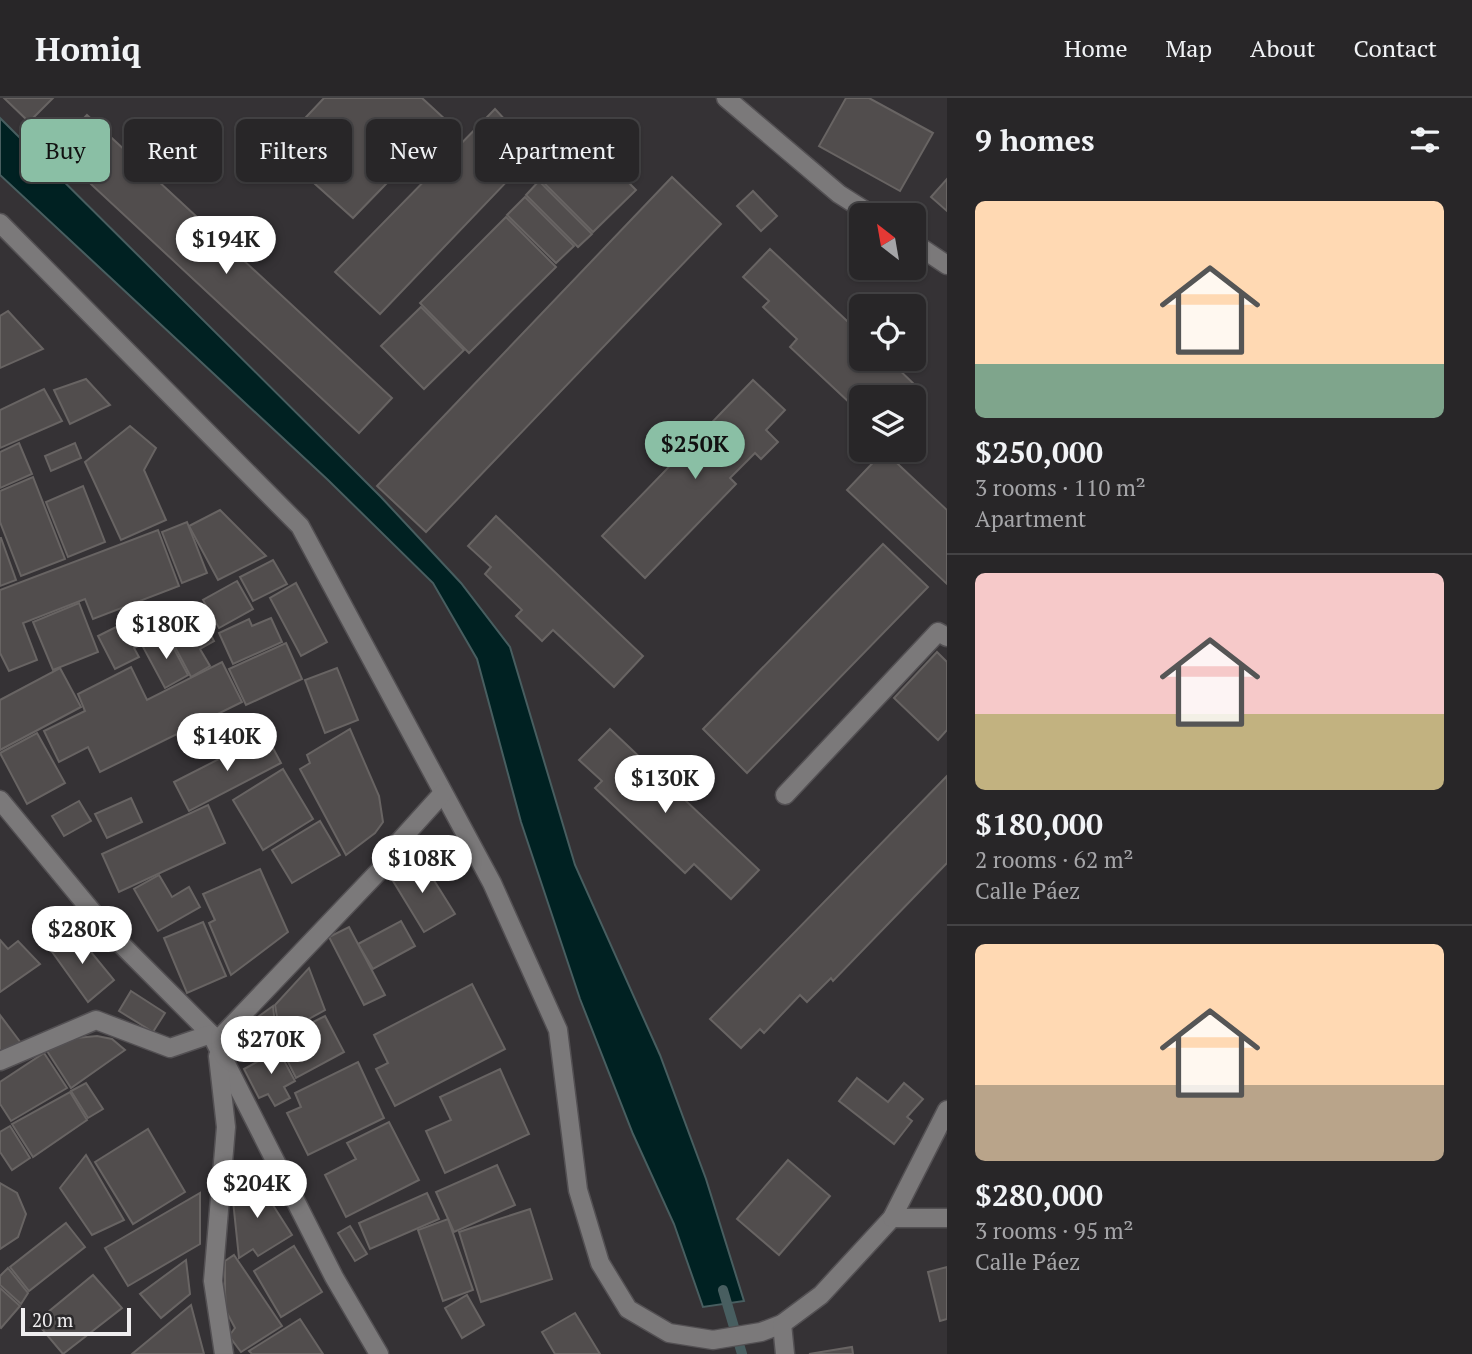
<!DOCTYPE html>
<meta charset="utf-8">
<style>
body{margin:0;font-family:"PT Serif",serif;background:#302e30;color:#f1f3f6;height:100vh;display:flex;flex-direction:column;font-size:26px;white-space:nowrap}
*{box-sizing:border-box;margin:0}
p{font-size:23px;color:#a5a5a8}
.icon{flex:none;width:38px;height:38px;fill:none;stroke:currentColor;stroke-width:2;stroke-linecap:round;stroke-linejoin:round}
.map{position:relative;flex:1;overflow:hidden}
.sheet{display:flex;flex-direction:column;background:#282628;width:525px}
.sheet>*{flex:none}
.hud{position:absolute;left:21px;top:21px;width:665px;height:63px;display:flex;gap:14px}
.needle{width:46px;rotate:329deg}
.tools{position:absolute;left:849px;top:105px;display:grid;gap:14px}
.tools a{display:grid;place-items:center;width:77px;height:77px;border-radius:10px;background:#282628;box-shadow:0 2px 5px #0004,0 0 0 2px #444345;font-size:35px}
.scale{position:absolute;left:21px;bottom:18px;width:110px;box-sizing:border-box;padding-left:7px;border:4px solid #efedef;border-top:0;font-size:19px;line-height:24px;white-space:nowrap;color:#efedef;-webkit-text-stroke:5px #2b292b;paint-order:stroke}
.price{position:absolute;translate:-50% -60px;padding:0 16px;border-radius:24px;background:#fff;color:#222;font-size:23px;line-height:46px;filter:drop-shadow(0 2px 4px #0008)}
.price::after{content:'';position:absolute;left:50%;top:42px;width:21px;height:16px;margin-left:-10px;background:inherit;clip-path:polygon(0 0,100% 0,50% 100%)}
.price.selected{background:#8abfa5;color:#111}
ul{padding:0;list-style:none}
li{display:grid;align-content:center;gap:14px;height:371px;padding:0 28px}
li+li{border-top:2px solid #444345}
li span{display:grid;place-items:center;height:217px;border-radius:10px;color:#555}
li>.icon{margin-inline-start:auto}
span .icon{width:126px;height:126px;fill:#fffc;stroke-width:1}
li b{font-size:30px}
h2{display:flex;justify-content:space-between;align-items:center;height:84px;padding:0 28px;font-size:30px}
.tag{padding:0 24px;border-radius:10px;background:#282628;box-shadow:0 2px 5px #0004,0 0 0 2px #444345;font-size:24px;line-height:63px}
.tag.selected{background:#8abfa5;color:#111}
header{display:flex;align-items:center;gap:42px;box-sizing:border-box;height:98px;padding:0 35px;background:#282628;border-bottom:2px solid #444345}
header strong{font-size:33px}
nav{display:flex;gap:38px;margin-inline-start:auto;font-size:24px}
main{display:flex;flex:1;min-height:0}
.map>svg:first-child{display:block}
.water{fill:#002122;stroke:#485e60;stroke-width:2}
.lines{fill:none;stroke-linecap:round;stroke-linejoin:round}
.stream{stroke:#485e60;stroke-width:10}
.building{fill:#514d4d;stroke:#686463;stroke-width:2}
.minor-casing{stroke:#535053;stroke-width:21}
.minor{stroke:#7b797a;stroke-width:18}
</style>
<header>
<strong>Homiq</strong>
<nav><a>Home</a><a>Map</a><a>About</a><a>Contact</a></nav>
</header>
<main>
<div class="map">
<svg width="947" height="1256" viewBox="0 0 947 1256">
<rect width="100%" height="100%" fill="#353235"/>
<path class="water" d="M0,20L381,399L461,485L510,549L575,767L660,957L706,1081L744,1203L703,1209L674,1126L633,1036L580,901L521,724L477,561L433,485L328,382L0,77Z"/>
<g class="lines">
<path class="stream" d="M723,1192L742,1256"/>
</g>
<g class="building">
<path d="M4,0H53L29,24Z"/>
<path d="M324,0H422L447,23L353,120L276,51Z"/>
<path d="M846,0H869L933,35L900,93L819,48Z"/>
<path d="M495,11L535,54L380,216L335,174Z"/>
<path d="M87,17L392,300L359,335L79,75L87,66L62,43Z"/>
<path d="M592,47L636,92L593,134L540,81L573,49L581,57Z"/>
<path d="M672,79L721,126L426,434L377,388Z"/>
<path d="M947,81V113L931,99Z"/>
<path d="M539,83L592,136L578,149L526,97Z"/>
<path d="M753,93L777,118L761,133L737,108Z"/>
<path d="M525,99L574,148L556,165L507,117Z"/>
<path d="M506,119L556,169L469,255L420,205Z"/>
<path d="M770,151L861,236V261H888L917,289L907,299L859,298L851,306L790,249L797,241L763,209L769,203L743,179Z"/>
<path d="M421,209L464,252L424,291L381,248Z"/>
<path d="M8,213L43,251L0,270V218Z"/>
<path d="M86,281L110,307L70,326L54,292Z"/>
<path d="M753,282L785,312L766,332L778,344L761,361L755,355L730,380L736,386L645,480L602,438Z"/>
<path d="M44,291L62,323L0,350V312Z"/>
<path d="M130,328L156,350L144,372L166,422L121,442L85,364Z"/>
<path d="M19,345L32,376L0,390V354Z"/>
<path d="M75,345L81,360L51,373L45,358Z"/>
<path d="M884,353L947,412V486L847,392Z"/>
<path d="M33,379L65,461L21,478L0,424V393Z"/>
<path d="M83,388L105,444L68,459L46,404Z"/>
<path d="M220,412L266,458L218,482L189,428Z"/>
<path d="M496,418L643,558L614,589L553,532L542,543L516,518L522,512L485,476L491,469L468,448Z"/>
<path d="M187,424L207,475L182,485L162,434Z"/>
<path d="M158,432L179,488L93,521L85,501L23,525L37,562L9,573L0,555V492Z"/>
<path d="M1,440L16,482L0,488V440Z"/>
<path d="M883,446L928,489L747,675L703,631Z"/>
<path d="M273,462L287,486L253,503L240,479Z"/>
<path d="M237,483L253,511L219,530L203,502Z"/>
<path d="M296,485L327,544L301,558L270,500Z"/>
<path d="M79,505L98,554L53,572L33,524Z"/>
<path d="M181,508L194,530L204,524L214,543L200,551L210,568L191,579L159,519Z"/>
<path d="M144,515L156,539L134,550L139,559L115,571L98,538Z"/>
<path d="M271,520L282,544L233,566L219,535L249,521L252,528Z"/>
<path d="M166,536L188,577L165,590L143,549Z"/>
<path d="M286,545L302,581L246,607L229,571Z"/>
<path d="M937,554L947,564V632L938,642L894,600Z"/>
<path d="M222,564L242,604L100,674L88,649L59,664L44,633L85,613L78,596L131,569L147,602Z"/>
<path d="M60,570L81,609L0,652V602Z"/>
<path d="M337,570L358,622L325,635L305,582Z"/>
<path d="M350,631L379,698L383,724L375,735L346,757L300,671L310,665L307,657Z"/>
<path d="M610,631L759,772L731,801L694,766L685,775L595,690L602,683L579,662Z"/>
<path d="M37,635L65,685L27,706L0,655Z"/>
<path d="M266,637L281,665L189,713L174,684Z"/>
<path d="M283,671L313,721L263,752L233,702Z"/>
<path d="M947,678V765L833,883L831,880L807,904L800,897L764,935L760,931L741,950L710,921Z"/>
<path d="M131,700L142,724L107,740L95,716Z"/>
<path d="M79,703L91,723L64,738L52,718Z"/>
<path d="M208,707L225,745L119,794L102,756Z"/>
<path d="M320,723L340,757L292,785L272,752Z"/>
<path d="M420,760L455,816L424,834L390,778Z"/>
<path d="M260,771L288,834L231,877L209,825L215,822L203,796Z"/>
<path d="M159,777L172,799L189,789L200,809L158,833L134,791Z"/>
<path d="M401,823L415,848L373,871L358,846Z"/>
<path d="M203,824L226,878L187,895L164,840Z"/>
<path d="M349,829L385,897L364,907L329,839Z"/>
<path d="M73,832L114,882L88,904L50,851Z"/>
<path d="M0,842L8,851L18,843L40,866L0,894Z"/>
<path d="M309,870L325,912L280,937L275,907Z"/>
<path d="M472,886L505,951L395,1008L376,971L388,965L374,937Z"/>
<path d="M131,893L165,915L153,934L119,913Z"/>
<path d="M273,908L276,936L257,947L260,954L245,962L241,954L244,929Z"/>
<path d="M0,917L21,945L0,955Z"/>
<path d="M325,918L344,954L296,980L277,942Z"/>
<path d="M97,938L112,941L125,952L71,990L47,953L76,940Z"/>
<path d="M274,944L295,983L284,989L290,1000L275,1008L268,996L259,1000L244,971L268,958L263,950Z"/>
<path d="M44,955L67,990L11,1023L0,1006V984Z"/>
<path d="M358,964L384,1020L308,1057L287,1015L301,1009L295,995Z"/>
<path d="M500,971L529,1036L445,1075L426,1033L451,1022L440,999Z"/>
<path d="M857,980L888,1004L904,985L923,1001L907,1019L912,1023L894,1046L839,1003Z"/>
<path d="M86,985L103,1011L88,1020L71,993Z"/>
<path d="M70,994L87,1022L33,1059L12,1026Z"/>
<path d="M389,1024L419,1082L346,1119L325,1077L356,1061L347,1045Z"/>
<path d="M10,1028L30,1060L12,1072L0,1054V1034Z"/>
<path d="M148,1031L185,1094L133,1126L95,1064Z"/>
<path d="M86,1057L124,1122L92,1137L60,1090Z"/>
<path d="M788,1062L830,1098L779,1157L737,1121Z"/>
<path d="M497,1067L515,1107L454,1134L436,1094Z"/>
<path d="M255,1079L292,1137L258,1158L253,1151L239,1160L232,1093Z"/>
<path d="M0,1085L17,1095L26,1116L18,1139L0,1151Z"/>
<path d="M200,1095V1146L128,1188L105,1150Z"/>
<path d="M427,1095L439,1121L370,1151L359,1125Z"/>
<path d="M530,1111L552,1181L481,1204L459,1134Z"/>
<path d="M448,1121L473,1192L443,1203L418,1132Z"/>
<path d="M66,1125L85,1149L29,1193L10,1169Z"/>
<path d="M350,1128L367,1156L355,1163L338,1135Z"/>
<path d="M294,1148L322,1194L281,1219L254,1173Z"/>
<path d="M234,1157L282,1228L241,1254L229,1238L235,1230L226,1213L225,1193V1163Z"/>
<path d="M186,1162L190,1196L161,1220L140,1196Z"/>
<path d="M947,1169V1221L940,1223L928,1174Z"/>
<path d="M8,1170L28,1195L21,1206L0,1187V1178Z"/>
<path d="M93,1177L122,1210L63,1256L36,1224Z"/>
<path d="M0,1190L20,1208L1,1230L0,1229Z"/>
<path d="M467,1197L484,1227L462,1240L445,1210Z"/>
<path d="M191,1207L204,1256H132Z"/>
<path d="M575,1215L600,1256H555L542,1234Z"/>
<path d="M300,1221L323,1256H252L249,1253Z"/>
<path d="M852,1249L853,1256H809Z"/>
</g>
<g class="lines">
<g class="minor-casing">
<g id="minor">
<path d="M726,0L839,96L872,117"/>
<path d="M0,125L300,428L492,785L558,932L578,1092L600,1165L628,1211L669,1235L713,1242L761,1234L782,1226L821,1197L892,1120L947,1012"/>
<path d="M914,145L947,167"/>
<path d="M785,697L938,534L947,539"/>
<path d="M0,702L109,834L211,936L334,1179L379,1256"/>
<path d="M216,944L380,772L397,746L443,695"/>
<path d="M218,958L226,1029L213,1183L224,1256"/>
<path d="M0,963L96,922L170,950L211,936"/>
<path d="M892,1120H947"/>
<path d="M782,1226L785,1256"/>
</g>
</g>
<use href="#minor" class="minor"/>
</g>
</svg>
<div class="tools">
<a><svg class="needle" viewBox="-14 -14 28 28"><path d="M0-13l5 13h-10z" fill="#e53935"/><path d="M0 13l5-13h-10z" fill="#a5a5a8"/></svg></a>
<a><svg class="icon" aria-label="locate" viewBox="0 0 24 24"><circle cx="12" cy="12" r="6"/><path d="M12 2v4M12 18v4M2 12h4M18 12h4"/></svg></a>
<a><svg class="icon" aria-label="layers" viewBox="0 0 24 24"><path d="M12 4l9 5-9 5-9-5zM3 14l9 5 9-5"/></svg></a>
</div>
<div class="scale">20 m</div>
<b class="price" style="left:226px;top:178px">$194K</b>
<b class="price selected" style="left:695px;top:383px">$250K</b>
<b class="price" style="left:166px;top:563px">$180K</b>
<b class="price" style="left:227px;top:675px">$140K</b>
<b class="price" style="left:665px;top:717px">$130K</b>
<b class="price" style="left:422px;top:797px">$108K</b>
<b class="price" style="left:82px;top:868px">$280K</b>
<b class="price" style="left:271px;top:978px">$270K</b>
<b class="price" style="left:257px;top:1122px">$204K</b>
<div class="hud">
<a class="tag selected">Buy</a>
<a class="tag">Rent</a>
<a class="tag">Filters</a>
<a class="tag">New</a>
<a class="tag">Apartment</a>
</div>
</div>
<section class="sheet">
<h2>9 homes<svg class="icon" aria-label="filters" viewBox="0 0 24 24"><path d="M4 7h16M4 17h16"/><circle cx="9" cy="7" r="2"/><circle cx="15" cy="17" r="2"/></svg></h2>
<ul>
<li><span style="background:linear-gradient(#ffd9b3 75%,#7fa58c 0)"><svg class="icon" aria-label="home" viewBox="0 0 24 24"><path d="M3 11l9-7 9 7M6 9v11h12V9"/></svg></span><div><b>$250,000</b><p>3 rooms · 110 m²</p><p>Apartment</p></div></li>
<li><span style="background:linear-gradient(#f6c9c9 65%,#c2b280 0)"><svg class="icon" aria-label="home" viewBox="0 0 24 24"><path d="M3 11l9-7 9 7M6 9v11h12V9"/></svg></span><div><b>$180,000</b><p>2 rooms · 62 m²</p><p>Calle Páez</p></div></li>
<li><span style="background:linear-gradient(#ffd9b3 65%,#b9a48a 0)"><svg class="icon" aria-label="home" viewBox="0 0 24 24"><path d="M3 11l9-7 9 7M6 9v11h12V9"/></svg></span><div><b>$280,000</b><p>3 rooms · 95 m²</p><p>Calle Páez</p></div></li>
</ul>
</section>
</main>
